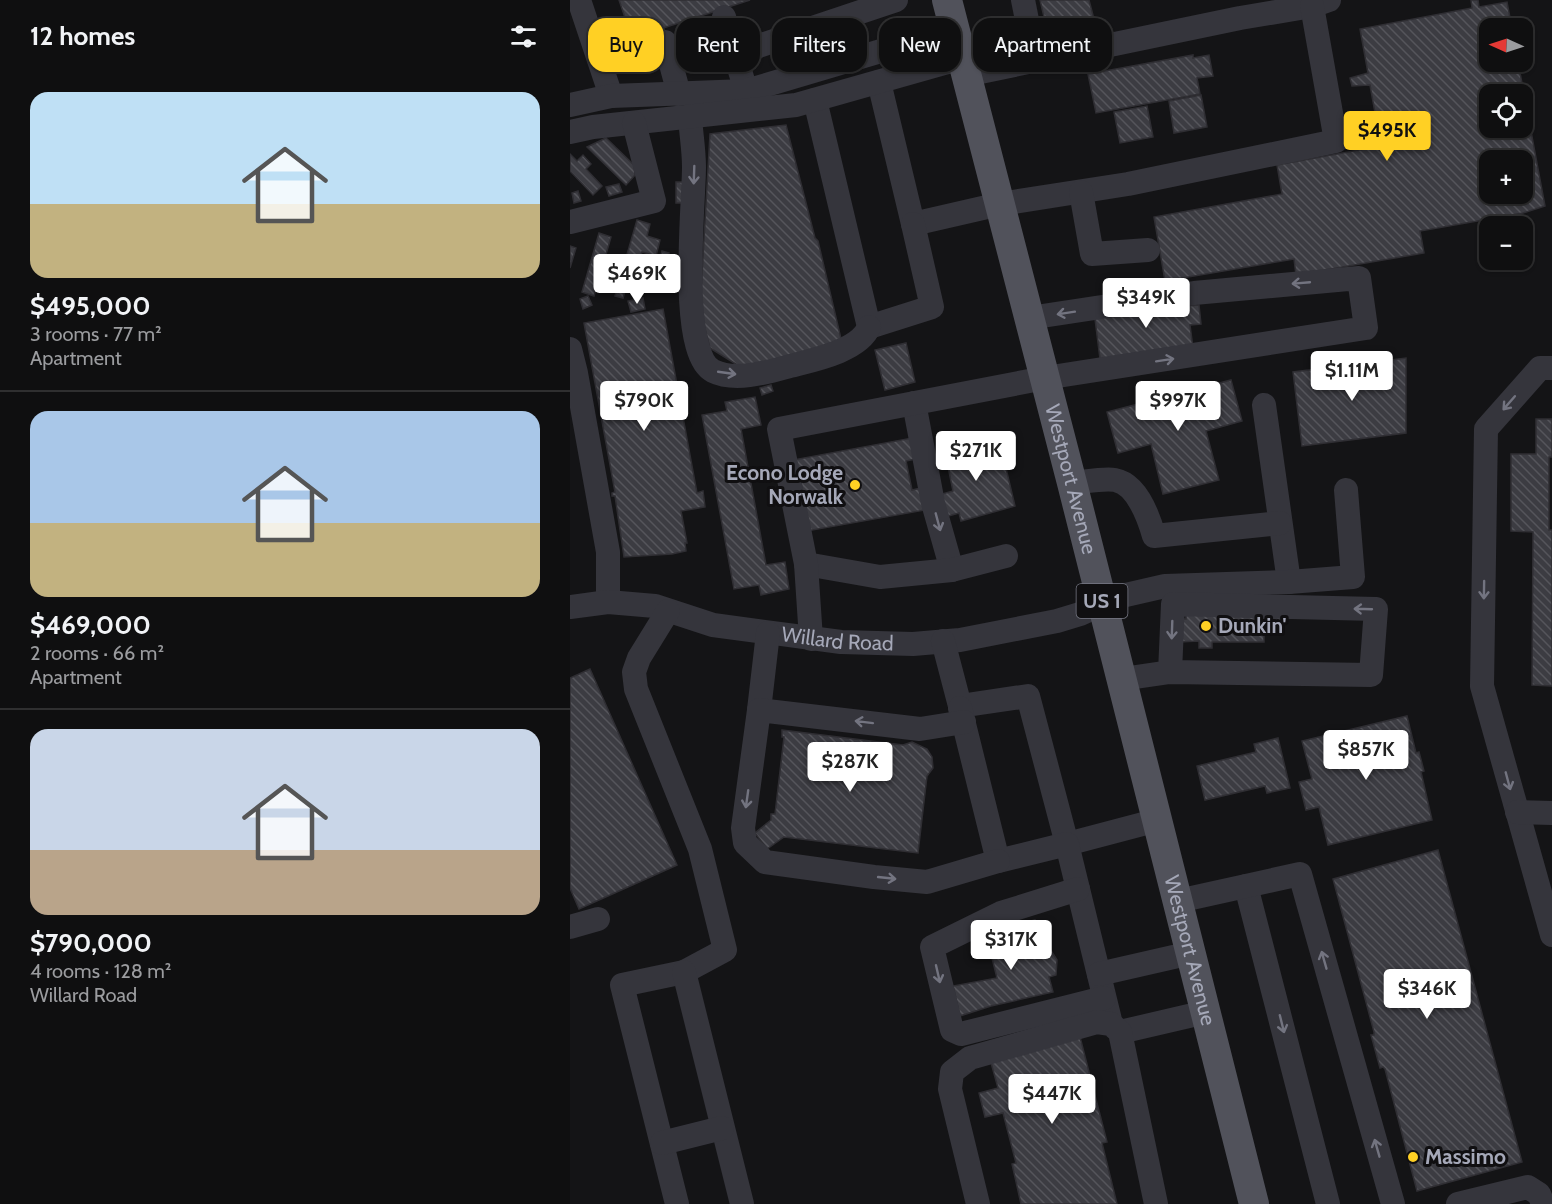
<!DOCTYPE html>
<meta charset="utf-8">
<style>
body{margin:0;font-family:Cabin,sans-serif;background:#1d1d1e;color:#f1f3f6;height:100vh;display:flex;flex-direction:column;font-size:22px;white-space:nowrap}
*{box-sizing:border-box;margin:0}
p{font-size:20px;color:#9b9c9f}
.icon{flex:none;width:33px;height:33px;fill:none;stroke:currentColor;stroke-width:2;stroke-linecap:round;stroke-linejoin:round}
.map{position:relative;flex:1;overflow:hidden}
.details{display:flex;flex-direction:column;background:#0f0f10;width:570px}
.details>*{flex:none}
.top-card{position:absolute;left:18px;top:18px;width:570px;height:54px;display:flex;gap:12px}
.needle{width:39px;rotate:273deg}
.controls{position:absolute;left:909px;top:18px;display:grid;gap:12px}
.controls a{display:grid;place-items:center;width:54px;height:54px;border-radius:12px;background:#0f0f10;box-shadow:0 2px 4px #0004,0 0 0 2px #2f2f30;font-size:30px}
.price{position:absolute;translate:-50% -51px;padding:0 14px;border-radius:6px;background:#fff;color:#222;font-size:20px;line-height:39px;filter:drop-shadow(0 2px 3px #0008)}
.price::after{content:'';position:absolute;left:50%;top:36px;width:18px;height:14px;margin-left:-9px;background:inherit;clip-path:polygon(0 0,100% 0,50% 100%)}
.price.on{background:#ffd024;color:#111}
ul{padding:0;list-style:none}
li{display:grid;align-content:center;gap:12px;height:318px;padding:0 30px}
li+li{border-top:2px solid #2f2f30}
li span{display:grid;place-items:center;height:186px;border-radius:18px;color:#555}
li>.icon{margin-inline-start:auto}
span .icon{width:108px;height:108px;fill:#fffc;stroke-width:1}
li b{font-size:26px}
h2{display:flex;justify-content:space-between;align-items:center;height:72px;padding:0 30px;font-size:26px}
.chip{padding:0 21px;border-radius:18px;background:#0f0f10;box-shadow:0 2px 4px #0004,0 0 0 2px #2f2f30;font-size:21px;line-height:54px}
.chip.on{background:#ffd024;color:#111}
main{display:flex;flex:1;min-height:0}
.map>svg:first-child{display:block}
.building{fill:url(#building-back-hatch);stroke:#2f2e33;stroke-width:1.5;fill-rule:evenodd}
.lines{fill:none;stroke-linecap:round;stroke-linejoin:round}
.minor{stroke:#35353c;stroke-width:24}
.major{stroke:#51525b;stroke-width:30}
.oneway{stroke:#737480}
.poi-dot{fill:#ffd024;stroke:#100f11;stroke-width:2}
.labels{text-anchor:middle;stroke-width:6;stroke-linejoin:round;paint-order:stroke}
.shield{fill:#100f11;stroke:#787a86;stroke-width:1.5}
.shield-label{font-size:20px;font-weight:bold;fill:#a5a8b8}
.poi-label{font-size:21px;font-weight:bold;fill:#a5a8b8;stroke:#100f11;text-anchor:start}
.street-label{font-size:21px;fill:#a5a8b8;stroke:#100f11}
</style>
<main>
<section class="details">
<h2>12 homes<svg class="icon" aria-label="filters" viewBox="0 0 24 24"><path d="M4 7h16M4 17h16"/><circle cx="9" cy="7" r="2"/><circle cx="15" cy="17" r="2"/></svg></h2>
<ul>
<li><span style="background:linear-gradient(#bfe0f5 60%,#c2b280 0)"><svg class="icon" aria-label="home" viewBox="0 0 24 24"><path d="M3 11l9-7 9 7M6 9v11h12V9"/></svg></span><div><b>$495,000</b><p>3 rooms · 77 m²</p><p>Apartment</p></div></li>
<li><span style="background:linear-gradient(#a9c7e8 60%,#c2b280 0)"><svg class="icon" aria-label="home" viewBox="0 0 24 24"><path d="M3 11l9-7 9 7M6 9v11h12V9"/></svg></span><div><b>$469,000</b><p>2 rooms · 66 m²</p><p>Apartment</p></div></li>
<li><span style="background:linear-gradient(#c9d6e8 65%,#b9a48a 0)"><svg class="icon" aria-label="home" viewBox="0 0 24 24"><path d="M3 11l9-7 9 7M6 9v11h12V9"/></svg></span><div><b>$790,000</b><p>4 rooms · 128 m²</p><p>Willard Road</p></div></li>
</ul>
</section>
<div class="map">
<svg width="982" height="1204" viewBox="0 0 982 1204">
<defs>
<pattern id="building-back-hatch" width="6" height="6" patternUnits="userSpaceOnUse" patternTransform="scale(1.5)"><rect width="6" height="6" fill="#3c3c42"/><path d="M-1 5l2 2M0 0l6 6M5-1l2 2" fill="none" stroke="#55555b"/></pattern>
</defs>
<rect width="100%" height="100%" fill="#141416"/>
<g class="building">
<path d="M49,0H180L62,38Z"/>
<path d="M470,0H519L526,27L479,38Z"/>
<path d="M901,0H908L909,7L937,2L942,28H920V62H948L975,206L953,213L850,231L854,253L726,275L724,259L595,281L584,217L712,194L707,165L811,146L800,85L782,86L780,78L798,73L790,29L902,8ZM920,94H952V128H920ZM920,160H952V194H920Z"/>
<path d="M623,55V58L639,55L643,76L627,78L630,94L526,113L518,74Z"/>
<path d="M631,95L637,127L604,133L599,101Z"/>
<path d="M577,106L583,137L550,143L544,112Z"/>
<path d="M216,125L245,238L248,241L272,343L172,368L140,348L130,310L140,134Z"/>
<path d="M36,138L64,165L65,175L56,185L17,147Z"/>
<path d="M0,154L7,161L13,155L21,164L16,169L32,186L23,195L0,171Z"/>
<rect x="106" y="182" width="8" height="21"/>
<path d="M49,184L52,192L39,196L36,187Z"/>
<path d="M8,191L11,201L4,203L2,193Z"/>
<path d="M67,220L80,224L77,236L90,240L86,256L72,252L63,286L49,282Z"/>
<path d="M29,233L41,237L24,296L12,292Z"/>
<path d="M0,246L6,248L0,268Z"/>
<path d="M92,251L99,253L97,261L90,260Z"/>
<path d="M48,285L56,288L53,298L45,296Z"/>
<path d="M18,296L22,305L13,309L10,299Z"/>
<path d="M73,298L75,309L61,312L58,301Z"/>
<path d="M616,299L617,306L629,305L631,324L620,325L623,348L530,359L524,311Z"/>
<path d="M93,309L127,493L133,491L135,507L111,511L117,543H115L116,551L102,554L54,557L45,496H42V493L45,492L14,323Z"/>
<path d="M336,343L345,382L315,390L305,350Z"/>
<path d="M836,358V433L732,446L723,372Z"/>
<path d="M661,380L672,421L636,431L649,480L593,494L581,444L548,453L537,412Z"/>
<path d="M201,385L203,391L192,395L190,388Z"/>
<path d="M185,397L191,425L171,429L196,565L215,562L219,589L191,595L189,585L164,589L132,415L157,411L155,402Z"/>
<path d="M966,419H982V457H979V530H982V686L962,685L963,532L941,531V454H966Z"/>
<path d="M342,438L346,459L336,461L342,490L351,488L355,510L237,531L233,505L242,503V500L231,503L223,460Z"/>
<path d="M429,439L445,506L391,521L389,513L371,518L365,496L383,491L375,452Z"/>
<path d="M616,609H717V622H697V616L694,615V642H642V648H629V641L609,642L613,619H616Z"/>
<path d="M20,669L107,865L9,909L0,888V678Z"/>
<path d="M837,716L846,753L849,752L854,771L851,772L862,820L758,845L749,807L736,810L729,782L742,779L732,741Z"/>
<path d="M212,730L333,745L342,742L357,749L362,757L363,768L357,776L348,853L214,837L197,849L185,833L201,820V814H205L214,737H212Z"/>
<path d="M708,738L720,788L697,793L695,786L635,800L627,766L686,752L684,744Z"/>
<path d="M868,850L952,1162L847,1191L815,1069L813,1067L810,1068L801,1035H804V1032L763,879Z"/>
<path d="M465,920L474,951L480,949L487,960L486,975L479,977L483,992L421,1006L390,1016L383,986L427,978L417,938L439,933L437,927Z"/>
<path d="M510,1037L537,1142L532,1143L547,1204H451L442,1164L446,1163L433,1113L415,1117L409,1093L428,1088L420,1059Z"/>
</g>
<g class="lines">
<g class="minor">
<path d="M9,0L41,96"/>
<path d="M453,0L465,60"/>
<path d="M154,17L176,91"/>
<path d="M95,42L109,94"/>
<path d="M165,54L326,0"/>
<path d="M396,75L670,18L742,6L759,0"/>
<path d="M309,82L343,224L430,204L558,184L766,141L742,6"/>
<path d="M245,100L299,327L362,307L343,224"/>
<path d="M0,105L41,96L176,91L385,29"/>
<path d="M120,117C121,133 124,150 124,167C124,204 108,353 143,371C165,382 198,372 220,366C243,360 289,351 299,327"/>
<path d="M0,132L23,127L226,105L392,58"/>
<path d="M511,192L522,254L578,250"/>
<path d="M0,222L84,201L64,123"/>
<path d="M0,349L6,373L38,552V602"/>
<path d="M982,368H970L916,429L912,686L982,935"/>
<path d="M344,403L363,503L382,570"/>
<path d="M694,405L719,582"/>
<path d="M502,483C515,482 533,478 545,480C567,484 579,518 584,536L710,523"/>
<path d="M236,564L310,577L382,570L436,556"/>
<path id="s1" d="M0,607L38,602L85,606L143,625L271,642L343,644L390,640L487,621L510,614L547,597L595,586L719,582L783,577L776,490"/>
<path d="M98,611L69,658L64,672L66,689L130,849L155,950L114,972L52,985L107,1204"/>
<path d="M241,639L236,564L209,429L475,378L796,328L789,278L624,293L459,318"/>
<path d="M373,641L390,706L458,696L497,844L588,820"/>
<path d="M552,679L600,672L801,675L806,609L603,604L600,672"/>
<path d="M390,708L428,861L497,844L541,1024"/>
<path d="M189,710L198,633"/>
<path d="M394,722L350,729L189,710L173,828L175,843L195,862L304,877L357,882L428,861"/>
<path d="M947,812L982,813"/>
<path d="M676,886L758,1204"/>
<path d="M508,889L431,913L362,947L382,1030L391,1034L534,998"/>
<path d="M608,901L730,874L823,1204"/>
<path d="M0,927L28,919"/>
<path d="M114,972L172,1204"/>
<path d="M529,974L621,953"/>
<path d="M550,1032L636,1012"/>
<path d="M92,1143L152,1128"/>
<path d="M408,1204L380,1089L382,1072L400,1058L527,1022L541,1024L550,1032L586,1204"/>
<path d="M888,1204L958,1187L969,1194L973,1204"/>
</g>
<path class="major" id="s2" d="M377,0L502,483L684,1204"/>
</g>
<defs><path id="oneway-shaft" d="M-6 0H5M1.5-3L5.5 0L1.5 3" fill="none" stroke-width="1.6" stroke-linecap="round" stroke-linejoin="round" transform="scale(1.5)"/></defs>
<g class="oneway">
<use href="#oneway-shaft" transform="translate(124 175) rotate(92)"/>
<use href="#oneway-shaft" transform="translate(731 283) rotate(175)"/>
<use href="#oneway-shaft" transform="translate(496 313) rotate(171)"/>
<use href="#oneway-shaft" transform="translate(595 360) rotate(-9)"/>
<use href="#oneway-shaft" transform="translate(157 373) rotate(8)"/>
<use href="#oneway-shaft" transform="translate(939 403) rotate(131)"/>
<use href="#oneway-shaft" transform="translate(368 522) rotate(75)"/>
<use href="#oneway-shaft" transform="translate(914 590) rotate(91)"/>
<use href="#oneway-shaft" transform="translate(793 609) rotate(-178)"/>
<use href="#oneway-shaft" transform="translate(602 630) rotate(92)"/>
<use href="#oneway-shaft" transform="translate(294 722) rotate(-173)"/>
<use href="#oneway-shaft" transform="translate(938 781) rotate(75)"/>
<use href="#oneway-shaft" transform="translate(177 799) rotate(98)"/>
<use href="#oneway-shaft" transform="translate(317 878) rotate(6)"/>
<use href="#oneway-shaft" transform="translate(754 960) rotate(-106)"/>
<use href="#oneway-shaft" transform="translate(368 974) rotate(77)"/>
<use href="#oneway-shaft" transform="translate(712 1024) rotate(76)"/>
<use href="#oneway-shaft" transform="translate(807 1148) rotate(-106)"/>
</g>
<g class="poi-dot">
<circle cx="285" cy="485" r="6"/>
<circle cx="636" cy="626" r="6"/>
<circle cx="843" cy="1157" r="6"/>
</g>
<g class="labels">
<rect class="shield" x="506.5" y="584" width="51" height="34" rx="4.5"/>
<g class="shield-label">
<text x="532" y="608">US 1</text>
</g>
<g class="poi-label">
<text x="273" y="480" text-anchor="end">Econo Lodge<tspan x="273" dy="24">Norwalk</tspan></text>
<text x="648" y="633">Dunkin'</text>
<text x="855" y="1164">Massimo</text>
</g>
<g class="street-label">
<text dy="7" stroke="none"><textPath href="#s2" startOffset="495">Westport Avenue</textPath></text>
<text dy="7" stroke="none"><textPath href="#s1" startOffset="272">Willard Road</textPath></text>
<text dy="7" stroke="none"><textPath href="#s2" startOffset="981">Westport Avenue</textPath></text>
</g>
</g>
</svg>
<div class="controls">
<a><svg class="needle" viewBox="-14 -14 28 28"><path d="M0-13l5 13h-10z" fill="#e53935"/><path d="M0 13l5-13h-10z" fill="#9b9c9f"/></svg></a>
<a><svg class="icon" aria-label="locate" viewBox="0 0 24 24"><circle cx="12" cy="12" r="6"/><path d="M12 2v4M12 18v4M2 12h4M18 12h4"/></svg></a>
<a>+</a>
<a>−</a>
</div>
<b class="price on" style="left:817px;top:162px">$495K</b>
<b class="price" style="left:67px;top:305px">$469K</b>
<b class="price" style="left:576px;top:329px">$349K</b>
<b class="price" style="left:782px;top:402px">$1.11M</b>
<b class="price" style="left:74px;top:432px">$790K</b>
<b class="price" style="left:608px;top:432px">$997K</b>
<b class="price" style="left:406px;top:482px">$271K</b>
<b class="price" style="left:796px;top:781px">$857K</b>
<b class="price" style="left:280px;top:793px">$287K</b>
<b class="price" style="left:441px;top:971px">$317K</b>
<b class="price" style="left:857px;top:1020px">$346K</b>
<b class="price" style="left:482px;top:1125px">$447K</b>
<div class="top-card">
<a class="chip on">Buy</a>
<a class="chip">Rent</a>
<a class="chip">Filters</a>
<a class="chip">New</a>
<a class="chip">Apartment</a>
</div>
</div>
</main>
